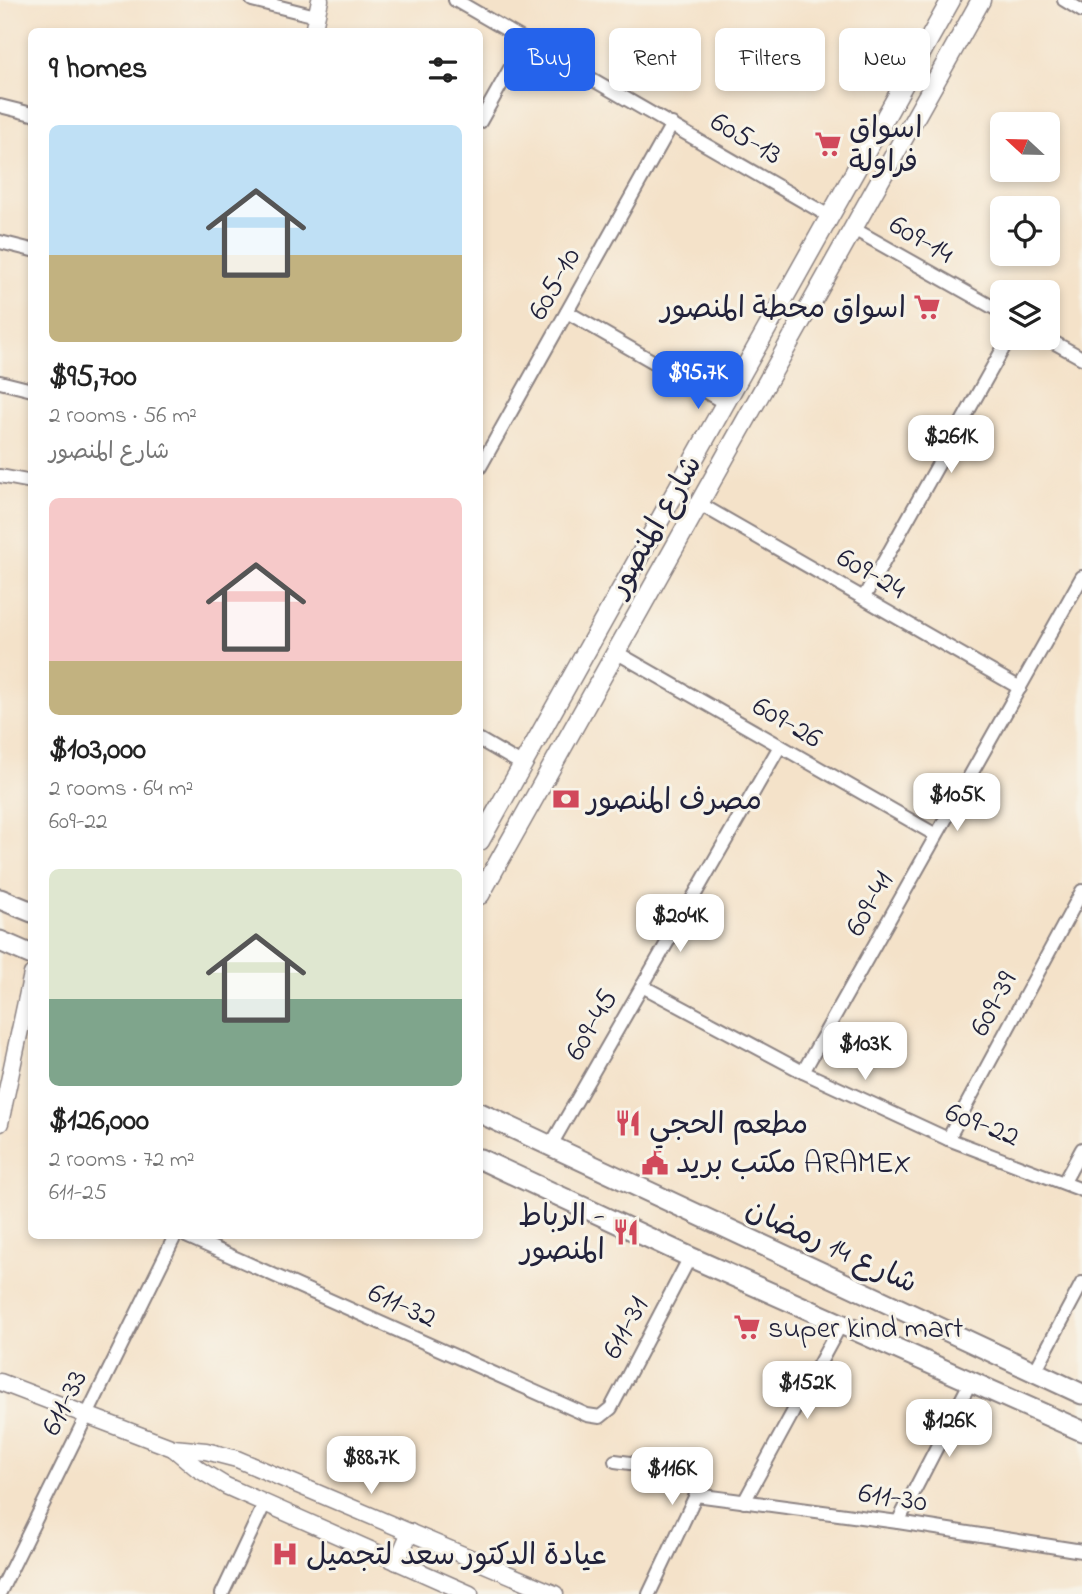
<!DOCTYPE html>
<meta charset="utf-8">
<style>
body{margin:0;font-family:"Indie Flower","Playpen Sans Arabic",sans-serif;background:#f2f2f2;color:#222;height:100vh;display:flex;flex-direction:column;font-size:26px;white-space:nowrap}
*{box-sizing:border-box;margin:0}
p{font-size:23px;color:#767676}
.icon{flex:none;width:38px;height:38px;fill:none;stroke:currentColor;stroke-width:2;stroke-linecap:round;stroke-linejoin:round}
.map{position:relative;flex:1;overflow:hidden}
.side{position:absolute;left:28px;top:28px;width:455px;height:1211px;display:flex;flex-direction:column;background:#fff;border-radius:10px;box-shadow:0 4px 10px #0003}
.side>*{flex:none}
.banner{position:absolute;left:504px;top:28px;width:472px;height:63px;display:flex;gap:14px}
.needle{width:46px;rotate:292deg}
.fabs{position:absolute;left:990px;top:112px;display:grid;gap:14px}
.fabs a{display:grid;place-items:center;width:70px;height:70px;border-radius:10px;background:#fff;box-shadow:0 4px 10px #0003;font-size:35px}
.price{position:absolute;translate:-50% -60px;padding:0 16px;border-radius:14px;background:#fff;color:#222;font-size:23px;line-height:46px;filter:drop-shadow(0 2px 4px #0008)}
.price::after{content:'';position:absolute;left:50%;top:42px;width:21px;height:16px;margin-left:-10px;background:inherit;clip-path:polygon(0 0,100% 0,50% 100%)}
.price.current{background:#2563eb;color:#fff}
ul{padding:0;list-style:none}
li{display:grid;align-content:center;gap:14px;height:371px;padding:0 21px}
li span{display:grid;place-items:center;height:217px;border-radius:10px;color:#555}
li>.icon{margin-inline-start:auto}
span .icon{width:126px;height:126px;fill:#fffc;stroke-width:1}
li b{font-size:30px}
h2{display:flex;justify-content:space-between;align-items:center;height:84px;padding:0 21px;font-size:30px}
.tag{padding:0 24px;border-radius:10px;background:#fff;box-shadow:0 4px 10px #0003;font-size:24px;line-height:63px}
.tag.current{background:#2563eb;color:#fff}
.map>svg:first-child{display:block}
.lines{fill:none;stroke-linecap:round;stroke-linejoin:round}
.minor-casing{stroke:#8b8282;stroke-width:16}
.tertiary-casing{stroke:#8b8282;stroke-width:19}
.secondary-casing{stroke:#8b8282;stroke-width:21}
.primary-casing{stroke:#8b8282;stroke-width:23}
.minor{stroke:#fff;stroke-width:12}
.tertiary{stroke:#fff;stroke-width:16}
.secondary{stroke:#fff;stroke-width:18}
.primary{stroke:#fff;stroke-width:19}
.labels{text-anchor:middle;stroke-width:6;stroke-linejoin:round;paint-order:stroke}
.poi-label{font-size:30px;fill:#22223b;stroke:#f7f3e8;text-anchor:start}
.street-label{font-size:30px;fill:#22223b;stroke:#f7f3e8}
</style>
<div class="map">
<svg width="1082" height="1594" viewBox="0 0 1082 1594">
<rect width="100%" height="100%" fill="#f7f3e8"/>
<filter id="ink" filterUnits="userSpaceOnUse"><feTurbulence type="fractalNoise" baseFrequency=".0143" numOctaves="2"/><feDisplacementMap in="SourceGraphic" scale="14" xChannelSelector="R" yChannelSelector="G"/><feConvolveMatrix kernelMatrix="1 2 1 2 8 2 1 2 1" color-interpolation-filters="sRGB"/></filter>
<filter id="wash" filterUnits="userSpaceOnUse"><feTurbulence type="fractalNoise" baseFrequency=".00686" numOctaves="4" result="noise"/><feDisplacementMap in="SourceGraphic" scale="28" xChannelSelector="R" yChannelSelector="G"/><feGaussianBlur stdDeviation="1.57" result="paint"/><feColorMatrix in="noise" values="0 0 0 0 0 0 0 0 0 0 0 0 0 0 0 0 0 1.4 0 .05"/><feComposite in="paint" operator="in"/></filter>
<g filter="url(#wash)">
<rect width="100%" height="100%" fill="#f4e2c9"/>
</g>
<g filter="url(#ink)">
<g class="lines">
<g class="minor-casing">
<g id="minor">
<path d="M252,0L316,16"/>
<path d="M455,0L829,216"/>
<path d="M1064,0L1082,11"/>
<path d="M0,106L32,114"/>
<path d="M480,122L526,40"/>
<path d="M852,228L1003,313"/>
<path d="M0,242L32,250"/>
<path d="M567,312L725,403"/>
<path d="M1046,338L1082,358"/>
<path d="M0,382L32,390"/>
<path d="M480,467L672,124"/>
<path d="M0,476L32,482"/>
<path d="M698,503L1020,688"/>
<path d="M864,597L1009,338"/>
<path d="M614,651L936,835"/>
<path d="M480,740L523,765"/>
<path d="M642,986L803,1072L948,1139L1082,1190"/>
<path d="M803,1072L1082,577"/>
<path d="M948,1139L1082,891"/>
<path d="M551,1145L780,746"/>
<path d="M1064,1182L1082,1149"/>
<path d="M186,1236L587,1415L600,1417L611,1408L690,1257"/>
<path d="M1034,1373L1082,1283"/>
<path d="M615,1461L683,1470L694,1479L696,1495L649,1594"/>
<path d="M696,1495L898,1522L1082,1551"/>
<path d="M744,1502L841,1324"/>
<path d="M898,1522L971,1381"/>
<path d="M0,1592L175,1236"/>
<path d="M222,1594L264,1505"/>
</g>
</g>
<g class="tertiary-casing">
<g id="tertiary">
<path d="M313,32L320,0"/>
<path d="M0,1123L32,974"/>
<path d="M0,1382L173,1448L206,1451L237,1459L555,1594"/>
<path d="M173,1448L198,1469L226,1486L470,1594"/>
<path d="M397,1562L410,1532"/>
</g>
</g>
<g class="secondary-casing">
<g id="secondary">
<path d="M480,841L951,0"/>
<path d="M480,895L981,0"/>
</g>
</g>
<g class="primary-casing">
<g id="primary">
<path d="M0,899L32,912"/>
<path d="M0,941L32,955"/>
<path d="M480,1113L1082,1394"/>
<path d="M480,1159L690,1257L1082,1431"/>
</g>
</g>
<use href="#minor" class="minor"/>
<use href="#tertiary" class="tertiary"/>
<use href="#secondary" class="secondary"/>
<use href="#primary" class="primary"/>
</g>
</g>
<defs>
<g id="supermarket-bare" transform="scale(2.1)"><path d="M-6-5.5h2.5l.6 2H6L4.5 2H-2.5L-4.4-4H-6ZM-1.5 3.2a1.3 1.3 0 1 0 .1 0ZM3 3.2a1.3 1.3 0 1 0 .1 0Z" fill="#d1495b" stroke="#f7f3e8" stroke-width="2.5" paint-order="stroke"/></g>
<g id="bank-bare" transform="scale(2.1)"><path d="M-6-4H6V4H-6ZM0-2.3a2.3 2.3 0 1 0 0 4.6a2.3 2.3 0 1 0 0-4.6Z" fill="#d1495b" stroke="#f7f3e8" stroke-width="2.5" paint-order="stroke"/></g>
<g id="restaurant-bare" transform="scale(2.1)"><path d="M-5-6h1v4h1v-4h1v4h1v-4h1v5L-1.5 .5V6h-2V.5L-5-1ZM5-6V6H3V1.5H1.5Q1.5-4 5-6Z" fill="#d1495b" stroke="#f7f3e8" stroke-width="2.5" paint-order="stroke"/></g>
<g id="civic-bare" transform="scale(2.1)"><path d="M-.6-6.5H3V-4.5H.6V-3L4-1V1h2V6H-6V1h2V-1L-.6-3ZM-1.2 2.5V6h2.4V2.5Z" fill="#d1495b" stroke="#f7f3e8" stroke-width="2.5" paint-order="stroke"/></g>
<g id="hospital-bare" transform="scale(2.1)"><path d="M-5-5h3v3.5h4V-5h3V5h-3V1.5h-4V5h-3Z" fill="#d1495b" stroke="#f7f3e8" stroke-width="2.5" paint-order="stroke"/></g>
</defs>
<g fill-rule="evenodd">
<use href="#supermarket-bare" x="828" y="144"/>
<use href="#supermarket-bare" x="927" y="307"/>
<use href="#bank-bare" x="566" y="799"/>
<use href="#restaurant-bare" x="628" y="1123"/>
<use href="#civic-bare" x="655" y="1162"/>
<use href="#restaurant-bare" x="626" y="1232"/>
<use href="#supermarket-bare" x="747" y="1327"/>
<use href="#hospital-bare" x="285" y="1554"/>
</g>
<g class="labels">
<g class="poi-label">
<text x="849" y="137">اسواق<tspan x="849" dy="34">فراولة</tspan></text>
<text x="906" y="317" text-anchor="end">اسواق محطة المنصور</text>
<text x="587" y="809">مصرف المنصور</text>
<text x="649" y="1133">مطعم الحجي</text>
<text x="676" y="1172">مكتب بريد ARAMEX</text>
<text x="605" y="1225" text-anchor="end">الرباط -<tspan x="605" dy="34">المنصور</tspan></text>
<text x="768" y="1337">super kind mart</text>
<text x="306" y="1564">عيادة الدكتور سعد لتجميل</text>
</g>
<g class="street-label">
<text transform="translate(747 137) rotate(30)" y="10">605-13</text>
<text transform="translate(922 238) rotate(30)" y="10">609-14</text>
<text transform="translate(553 283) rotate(-61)" y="10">605-10</text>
<text transform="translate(654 525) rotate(-60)" y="10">شارع المنصور</text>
<text transform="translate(872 572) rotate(30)" y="10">609-24</text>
<text transform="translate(788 721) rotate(30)" y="10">609-26</text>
<text transform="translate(868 903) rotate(-61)" y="10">609-41</text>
<text transform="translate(992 1003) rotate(-62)" y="10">609-39</text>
<text transform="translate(590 1024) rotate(-60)" y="10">609-45</text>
<text transform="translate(983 1123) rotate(21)" y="10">609-22</text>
<text transform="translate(832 1245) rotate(25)" y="10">شارع 14 رمضان</text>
<text transform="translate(403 1304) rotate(24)" y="10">611-32</text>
<text transform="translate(624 1327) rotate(-62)" y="10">611-31</text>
<text transform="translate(63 1402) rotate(-64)" y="10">611-33</text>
<text transform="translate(893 1496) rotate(8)" y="10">611-30</text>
</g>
</g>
</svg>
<div class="fabs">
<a><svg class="needle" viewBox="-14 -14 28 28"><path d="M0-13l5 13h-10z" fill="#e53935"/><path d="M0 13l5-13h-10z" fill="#767676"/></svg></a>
<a><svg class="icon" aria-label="locate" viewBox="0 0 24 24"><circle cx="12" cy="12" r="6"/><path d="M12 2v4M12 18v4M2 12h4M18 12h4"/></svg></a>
<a><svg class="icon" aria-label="layers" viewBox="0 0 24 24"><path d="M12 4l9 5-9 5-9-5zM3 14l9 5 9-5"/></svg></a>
</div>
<b class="price current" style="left:698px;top:411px">$95.7K</b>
<b class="price" style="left:951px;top:475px">$261K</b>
<b class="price" style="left:957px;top:833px">$105K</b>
<b class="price" style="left:680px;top:954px">$204K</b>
<b class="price" style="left:865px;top:1082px">$103K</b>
<b class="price" style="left:807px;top:1421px">$152K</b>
<b class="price" style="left:949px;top:1459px">$126K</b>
<b class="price" style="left:371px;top:1496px">$88.7K</b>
<b class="price" style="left:672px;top:1507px">$116K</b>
<div class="banner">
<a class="tag current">Buy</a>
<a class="tag">Rent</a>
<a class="tag">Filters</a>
<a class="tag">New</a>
</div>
<section class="side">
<h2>9 homes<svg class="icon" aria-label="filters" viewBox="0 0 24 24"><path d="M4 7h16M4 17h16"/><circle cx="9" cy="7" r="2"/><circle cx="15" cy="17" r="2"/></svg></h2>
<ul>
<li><span style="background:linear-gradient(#bfe0f5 60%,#c2b280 0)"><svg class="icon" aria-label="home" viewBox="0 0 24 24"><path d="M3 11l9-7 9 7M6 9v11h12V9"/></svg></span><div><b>$95,700</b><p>2 rooms · 56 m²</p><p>شارع المنصور</p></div></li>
<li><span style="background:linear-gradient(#f6c9c9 75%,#c2b280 0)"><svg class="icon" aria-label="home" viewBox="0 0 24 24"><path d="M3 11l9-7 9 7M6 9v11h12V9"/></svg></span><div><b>$103,000</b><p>2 rooms · 64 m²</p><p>609-22</p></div></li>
<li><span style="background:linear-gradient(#dfe7d0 60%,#7fa58c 0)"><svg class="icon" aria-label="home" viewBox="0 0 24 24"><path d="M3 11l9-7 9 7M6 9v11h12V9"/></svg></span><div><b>$126,000</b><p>2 rooms · 72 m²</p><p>611-25</p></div></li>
</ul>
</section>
</div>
